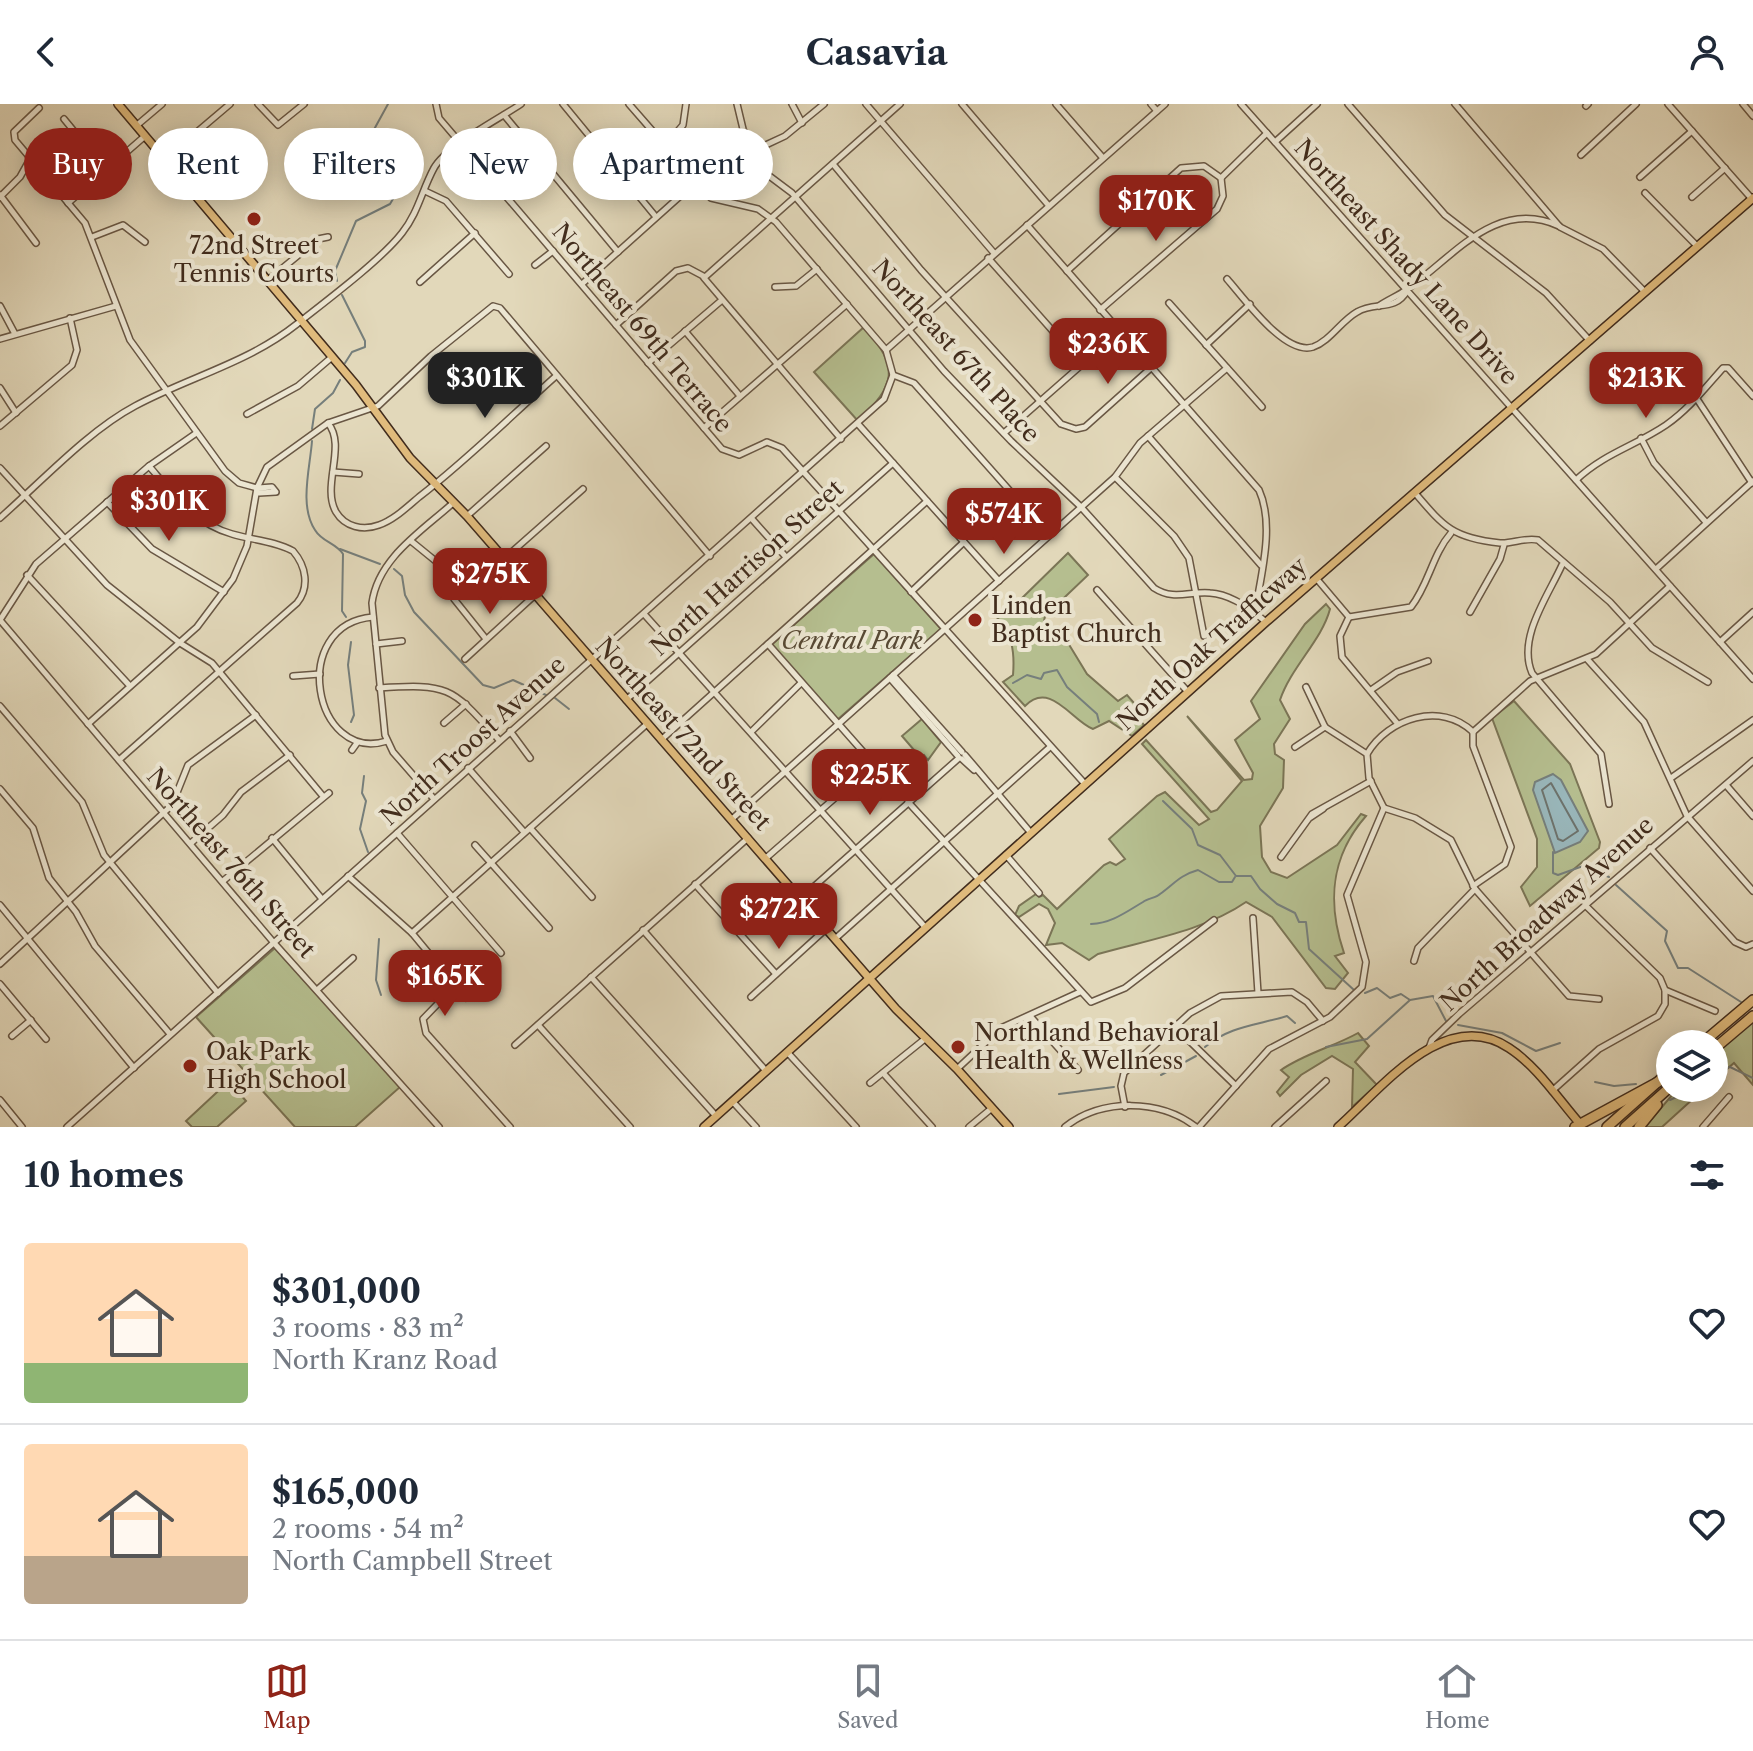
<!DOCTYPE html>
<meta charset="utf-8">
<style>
body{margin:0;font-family:"Libre Caslon Text",serif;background:#f2f2f3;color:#1f2937;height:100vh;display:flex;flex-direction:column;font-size:30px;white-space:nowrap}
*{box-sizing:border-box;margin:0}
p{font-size:26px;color:#747a83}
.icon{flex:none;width:44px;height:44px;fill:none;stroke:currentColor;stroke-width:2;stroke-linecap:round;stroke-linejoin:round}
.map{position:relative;height:1023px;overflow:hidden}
.side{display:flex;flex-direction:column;background:#fff;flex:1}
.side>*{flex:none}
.guide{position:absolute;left:24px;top:24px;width:800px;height:72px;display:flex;gap:16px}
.controls{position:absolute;left:1656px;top:926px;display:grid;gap:16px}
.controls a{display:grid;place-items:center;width:72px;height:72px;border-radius:50%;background:#fff;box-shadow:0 4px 20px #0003;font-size:40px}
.price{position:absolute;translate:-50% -68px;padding:0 18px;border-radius:16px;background:#8f2418;color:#fff;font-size:26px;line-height:52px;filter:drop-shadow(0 2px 4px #0008)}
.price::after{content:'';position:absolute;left:50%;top:48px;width:24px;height:18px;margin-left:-12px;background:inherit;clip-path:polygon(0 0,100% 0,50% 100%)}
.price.selected{background:#222;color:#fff}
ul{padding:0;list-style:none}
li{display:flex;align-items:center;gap:24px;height:200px;padding:0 24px}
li+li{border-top:2px solid #e0e1e3}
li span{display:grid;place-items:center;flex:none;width:224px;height:160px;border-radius:8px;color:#555}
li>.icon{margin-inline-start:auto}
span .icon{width:96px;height:96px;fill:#fffc;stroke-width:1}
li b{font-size:34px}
h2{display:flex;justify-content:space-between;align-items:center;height:96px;padding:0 24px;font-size:34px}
.chip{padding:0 28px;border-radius:36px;background:#fff;box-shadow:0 4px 20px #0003;font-size:28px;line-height:72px}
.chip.selected{background:#8f2418;color:#fff}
header{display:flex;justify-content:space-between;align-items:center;height:104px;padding:0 24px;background:#fff;font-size:36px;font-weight:700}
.dock{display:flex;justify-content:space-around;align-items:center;height:112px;border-top:2px solid #e0e1e3;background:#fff;font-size:22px;color:#747a83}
.dock a{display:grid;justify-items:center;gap:4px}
.dock .selected{color:#8f2418}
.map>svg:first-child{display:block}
.green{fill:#b5be8f;stroke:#7b7556;stroke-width:2}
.water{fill:#99b7bb;stroke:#767f7c;stroke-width:2}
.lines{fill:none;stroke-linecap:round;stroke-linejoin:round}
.shore{stroke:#6d726c;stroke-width:2}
.stream{stroke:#767f7c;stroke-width:2}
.minor-casing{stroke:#695744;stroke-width:8}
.major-casing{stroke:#412c1d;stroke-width:10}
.highway-casing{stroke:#412c1d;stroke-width:12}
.minor{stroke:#ece6d2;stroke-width:5}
.major{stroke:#e1bc7d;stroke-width:7}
.highway{stroke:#e1bc7d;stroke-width:9}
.poi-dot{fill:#8f2418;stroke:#ece6d2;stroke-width:3}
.labels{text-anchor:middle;stroke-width:8;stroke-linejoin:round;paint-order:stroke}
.poi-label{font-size:24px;fill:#412c1d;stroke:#ece6d2;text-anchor:start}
.street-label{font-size:24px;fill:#412c1d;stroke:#ece6d2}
.park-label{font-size:24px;font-style:italic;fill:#584934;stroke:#ece6d2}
</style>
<header><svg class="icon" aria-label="back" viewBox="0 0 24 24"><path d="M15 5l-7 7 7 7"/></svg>Casavia<svg class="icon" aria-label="person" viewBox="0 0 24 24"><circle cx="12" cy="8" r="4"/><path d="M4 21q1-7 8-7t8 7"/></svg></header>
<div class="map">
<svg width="1753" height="1023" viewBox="0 0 1753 1023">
<rect width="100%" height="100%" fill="#e2d8ba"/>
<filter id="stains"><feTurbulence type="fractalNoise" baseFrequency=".0025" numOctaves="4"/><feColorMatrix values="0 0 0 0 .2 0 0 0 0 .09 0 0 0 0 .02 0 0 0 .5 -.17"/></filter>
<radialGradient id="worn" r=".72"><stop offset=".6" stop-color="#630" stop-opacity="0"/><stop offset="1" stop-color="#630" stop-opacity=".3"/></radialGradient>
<g class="green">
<path d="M864,223C900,264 896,280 858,317L814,268Z"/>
<path d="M1068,449L1088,471L1045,512L1044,517L1050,526L1062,529L1087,570L1118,597L1127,591L1141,607L1136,612L1144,621L1132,632L1109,617L1093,625C1072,617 1050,576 1025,602L1003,578L1013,571C1015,546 1012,531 996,512L1014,496L1018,498Z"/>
<path d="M874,450L941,525L837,616L771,541Z"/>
<path d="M1326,500L1330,505C1322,536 1291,563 1280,596L1290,615L1274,640L1275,650L1284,656L1283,684L1260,722L1262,753L1271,768L1287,774L1337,741L1361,710L1366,712C1330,753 1327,799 1344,849L1335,852L1348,869L1335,885L1326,884L1272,813L1246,798C1204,827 1147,836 1098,850L1089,856L1062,839L1046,841L1055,819L1048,805L1039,800L1019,813L1015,811L1019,802L1036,790L1039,793L1043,791L1057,805L1104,761L1110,758L1116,761L1125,755L1109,735L1157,692L1165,688L1199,721L1209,715L1142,640L1146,636L1211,708L1217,706L1242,677L1187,612L1244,676L1252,675L1253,669L1235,636L1260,615L1251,597L1305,520Z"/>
<path d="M1514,597L1570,660L1600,738L1599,744L1530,802L1521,783L1537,763V735L1492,614Z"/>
<path d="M922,615L941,638L928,656L924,651L920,653L902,632Z"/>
<path d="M275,844L400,983L355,1023H295L196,913Z"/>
<path d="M1753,917V981L1734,959L1714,976V951Z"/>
<path d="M1358,929L1369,942L1355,958L1377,981L1352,1003L1353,965L1332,952L1301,971L1280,992L1277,988L1289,973L1281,966C1306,949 1333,943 1358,929Z"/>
<path d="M229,977L246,997L217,1023H192L186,1017Z"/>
<path d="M1678,984H1705L1662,1023H1645Z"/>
</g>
<path class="water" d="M1553,670L1561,676L1588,727L1580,738L1555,749L1533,686L1535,678Z"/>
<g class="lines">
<path class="shore" d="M1551,679L1578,727L1563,737L1558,735L1542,686Z"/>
<g class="stream">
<path d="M337,177L335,167L356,117L390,100L400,83L398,72L370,41L371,31L388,0"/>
<path d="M342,191L365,237V243L352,248L345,259"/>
<path d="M312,325L315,305L333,289L340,276"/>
<path d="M312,337C310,364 299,402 315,426C322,438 336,439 343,450L342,507L346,513"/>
<path d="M1034,405L1050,426"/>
<path d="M340,445L380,460"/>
<path d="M394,465L402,472L405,491L414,508L483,581L494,584L513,576L546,591"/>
<path d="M351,538L348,561L354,611L351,618"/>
<path d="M1013,579L1027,571L1041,575L1044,569L1057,566L1067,583L1097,610L1099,618"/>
<path d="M555,594L569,605"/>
<path d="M364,672L362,689L366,697L360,725L368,748"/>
<path d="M1163,697L1192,725L1198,741L1220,751L1236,772H1251L1260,785L1277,800L1295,809L1299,818H1306L1309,845L1354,886"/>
<path d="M1553,748V769L1558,771L1583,762L1609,773"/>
<path d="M1616,781L1667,827L1665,837L1678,864H1688L1741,898"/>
<path d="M1091,820C1112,819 1126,808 1143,798C1148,794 1156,794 1160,790C1174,780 1180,771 1198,766L1219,778H1232L1235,773"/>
<path d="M379,835L376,876L381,891"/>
<path d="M1365,889L1377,884L1390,894L1401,890L1410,896L1433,892L1446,917"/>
<path d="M1458,921L1502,929L1536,947L1560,939"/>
<path d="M1205,943C1229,922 1258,921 1287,912L1295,919"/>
<path d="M1326,943L1367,935L1410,896"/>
<path d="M1714,967L1730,963L1753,974"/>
<path d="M1161,971L1196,952"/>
<path d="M1595,978L1614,982L1636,980"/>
<path d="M1059,990L1114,983"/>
<path d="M1670,996L1695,984"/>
</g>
<g class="minor-casing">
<g id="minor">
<path d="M258,0L278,21L304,0"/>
<path d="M436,0L439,14L722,345L739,351L767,338L782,344L1085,680"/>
<path d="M563,0L656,113"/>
<path d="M737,0L743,25L755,52L768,71L792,89L944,267L1011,337L1081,403L1154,484C1174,497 1189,487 1210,489C1230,490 1251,505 1266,518"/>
<path d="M792,0L802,19"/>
<path d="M866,0L994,149"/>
<path d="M962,0L1049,102"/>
<path d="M1056,0L1103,54"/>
<path d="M1151,0L1157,7"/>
<path d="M1241,0L1753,575"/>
<path d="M1348,0L1445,111L1546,189L1590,237"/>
<path d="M1455,0L1560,123L1603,145L1645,188"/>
<path d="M1668,0L1752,95"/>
<path d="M1743,0L1753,12"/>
<path d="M1586,2L1588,0"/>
<path d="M39,4L14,28L15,36L85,119L130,236L225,367L239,379L257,384L259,389L276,388L272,383L258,384"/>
<path d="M504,11L618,148"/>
<path d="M64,15L106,66"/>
<path d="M136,22L162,0"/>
<path d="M1275,38L1317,0"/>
<path d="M665,42L683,21L686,0"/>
<path d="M1581,51L1636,0"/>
<path d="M164,56L230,0"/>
<path d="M833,60L921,166L1061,320L1076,325L1085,323L1152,263"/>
<path d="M1640,73L1692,27"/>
<path d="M1221,74L1267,29"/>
<path d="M425,87L446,97L509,170"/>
<path d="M1645,89L1697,142"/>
<path d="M0,91L36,139"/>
<path d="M1,92L20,73L35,46"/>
<path d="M1692,93L1725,64"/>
<path d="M68,99L145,32"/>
<path d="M1027,121L1259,386C1275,421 1261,471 1255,508"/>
<path d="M92,133L123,121L145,138"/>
<path d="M988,154L1082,260"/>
<path d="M535,161L553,147"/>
<path d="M1067,167L1181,64L1204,62L1221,74"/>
<path d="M704,174L841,335"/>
<path d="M1227,175C1244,194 1285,252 1313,243C1330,237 1341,217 1357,208C1375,197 1395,208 1407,187"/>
<path d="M268,176L318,135L328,133"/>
<path d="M420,178L475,129"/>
<path d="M582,180L706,69L785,32L824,0"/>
<path d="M775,183L796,182L817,165"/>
<path d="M1169,199L1262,303"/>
<path d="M0,202L15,230"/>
<path d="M1379,202C1387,196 1398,192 1406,186C1452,155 1495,93 1559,122"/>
<path d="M1100,206L1217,105L1223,92L1221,74"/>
<path d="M616,221L676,167L688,164L705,173L900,0"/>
<path d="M685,227L740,292"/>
<path d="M0,235L116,202"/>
<path d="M1206,241L1250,200"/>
<path d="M886,246L1165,0"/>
<path d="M648,259L722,196"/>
<path d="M893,271L914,279L1049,431"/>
<path d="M0,284L16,309"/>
<path d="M1697,295L1752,379"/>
<path d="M247,310L298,282L332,253"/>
<path d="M328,319C347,342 321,382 336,408C345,423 363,427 379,421C394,416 407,403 419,393C467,356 511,312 556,272"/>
<path d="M858,320L999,477"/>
<path d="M0,322L72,261L77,246L70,214"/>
<path d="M704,324L847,200"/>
<path d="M1004,329L1119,228"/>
<path d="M1148,332L1261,461"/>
<path d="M1641,334L1654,359L1705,417"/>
<path d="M0,364L107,481L180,539L212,559L322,691"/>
<path d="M333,368L359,370"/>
<path d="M1115,373L1174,432L1189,454L1204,532"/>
<path d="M1576,376C1605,349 1635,342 1666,321C1689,305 1705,284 1723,264H1728L1753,292"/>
<path d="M1415,389C1444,423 1453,434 1500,439C1512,440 1525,433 1538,436L1610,498L1652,544L1708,578"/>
<path d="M107,398L152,445L224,488"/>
<path d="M467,412L546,342"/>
<path d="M0,414C41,378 88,327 135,302C189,273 248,259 297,220C326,197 381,156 402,129C418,109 422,86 434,64C446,42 499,15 521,0"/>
<path d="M752,415L786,453"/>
<path d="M411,437L438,459L454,495L486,535"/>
<path d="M504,455L583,385"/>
<path d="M1562,461C1548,492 1517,534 1532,569L1601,650L1609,700"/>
<path d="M1656,465L1753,377"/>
<path d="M27,471L130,582"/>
<path d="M1316,474L1349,513"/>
<path d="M1097,486L1188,588"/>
<path d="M911,488L964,438"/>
<path d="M1470,508L1500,455L1504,441"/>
<path d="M644,510L925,823"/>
<path d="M373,513C288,520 313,660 387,637"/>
<path d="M1349,513L1411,503C1429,480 1432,451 1451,429"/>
<path d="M1349,513L1340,532L1342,553L1397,619"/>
<path d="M0,516L274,839L439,1023"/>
<path d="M0,516L36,460L149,362L195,330"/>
<path d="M1720,538L1753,508"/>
<path d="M376,540L402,537"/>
<path d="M768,540L872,658"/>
<path d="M465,555L535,491"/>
<path d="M1587,555L1644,618L1687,712L1753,787"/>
<path d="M893,571L962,648"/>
<path d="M293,572L320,570"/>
<path d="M890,574L958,652"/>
<path d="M1306,583L1325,623L1367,650L1369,674L1384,704"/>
<path d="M379,584C451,579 452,584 499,636"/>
<path d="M1371,586L1397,568L1428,557"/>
<path d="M626,596L893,359"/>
<path d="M0,602L82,698L104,751L218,889"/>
<path d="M444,619L466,600"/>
<path d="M88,620L197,523L233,475L247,442L257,384L267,363L328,319L378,302L431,252L493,202L500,204L710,452"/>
<path d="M510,627L530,654"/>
<path d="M751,628L801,579"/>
<path d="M1473,628L1530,577L1596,550L1670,482"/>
<path d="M661,636L927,397"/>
<path d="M1295,643L1325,623"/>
<path d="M352,646L357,639"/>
<path d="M1367,650C1388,614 1441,597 1473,628"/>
<path d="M965,651L1031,729"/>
<path d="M962,655L974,666"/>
<path d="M119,656L297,499C310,483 306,462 293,447C275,437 252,436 232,430C195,420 173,390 149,362"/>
<path d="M468,664L524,728"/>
<path d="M1671,674L1753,616"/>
<path d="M1726,681L1753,712"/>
<path d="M0,685L33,724L49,774L76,808L95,842L170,930"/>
<path d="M434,695L393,648L385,631L372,499C378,454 422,427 453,399"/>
<path d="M908,698L1091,898L1125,884L1214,816"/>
<path d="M1384,704L1415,714L1451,736L1475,785L1569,892L1599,895"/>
<path d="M1311,713L1323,705"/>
<path d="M732,715L1115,373L1140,339L1227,264"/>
<path d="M530,724L592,793"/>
<path d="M397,729L501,849"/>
<path d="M272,734L322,795"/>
<path d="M191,739L223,711L241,688L290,651"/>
<path d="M475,741L549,824"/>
<path d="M1650,744L1735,838L1746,843L1753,840"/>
<path d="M1006,751L1039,789"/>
<path d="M1281,753L1312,710L1371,677"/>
<path d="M766,754L844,686"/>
<path d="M348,772L412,829L466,894"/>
<path d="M223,777L329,689"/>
<path d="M695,780L776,870"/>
<path d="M1473,782L1505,760L1511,743L1473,642V628"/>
<path d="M801,794L959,654"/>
<path d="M0,801L134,964"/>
<path d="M1585,801L1660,874L1665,886L1715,907"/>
<path d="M1253,814L1258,889"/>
<path d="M643,826L766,967"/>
<path d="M412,829L647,620"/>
<path d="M836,834L1050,643"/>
<path d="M1414,857L1418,844L1475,785"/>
<path d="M0,860L172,701L188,661L256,611"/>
<path d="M591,873L716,1012"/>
<path d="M0,880L46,935"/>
<path d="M456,881L423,915L426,929L510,1023"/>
<path d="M317,886L353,854"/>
<path d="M751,893L827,824"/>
<path d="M1030,912L1078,966"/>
<path d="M538,921L630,1023"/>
<path d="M1175,923L1236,982"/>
<path d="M12,932L31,916"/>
<path d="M515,941L748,734"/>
<path d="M1429,944L1432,936L1459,910L1753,657"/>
<path d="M788,949L856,1023"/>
<path d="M957,965L1001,924L1080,888"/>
<path d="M883,969L932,1023"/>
<path d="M870,979L926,934"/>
<path d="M1552,987L1599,945L1658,912L1665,900V886"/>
<path d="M0,996L22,1023"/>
<path d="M733,998L756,1023"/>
<path d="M1125,1003L1121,982L1124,969L1190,909L1221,892L1292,888L1307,898L1323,917"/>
<path d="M67,1023L884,295L893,271L886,246L776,118L758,105L711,94L629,0"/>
<path d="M969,1023L992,1004"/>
<path d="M1065,1023C1102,994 1160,995 1196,1023"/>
<path d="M1199,1023L1269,945L1330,913L1362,883L1366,858L1347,791L1384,704"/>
<path d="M1275,1023L1326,977"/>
<path d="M1703,1023L1729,993"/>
</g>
</g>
<g class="major-casing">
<g id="major">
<path d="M118,0L356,281L410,354L467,412L896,905L957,965L1009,1023"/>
<path d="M704,1023L1266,518L1753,94"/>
<path d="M1338,1023C1381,985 1445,901 1509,944C1537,962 1559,996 1581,1021"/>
</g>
</g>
<g class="highway-casing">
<g id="highway">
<path d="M1701,940L1753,896"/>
<path d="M1714,945L1753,912"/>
<path d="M1575,1023L1658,978"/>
<path d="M1607,1023L1670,967"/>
<path d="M1625,1023L1670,983"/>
<path d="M1639,1023L1657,1001"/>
</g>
</g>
<use href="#minor" class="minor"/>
<use href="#major" class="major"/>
<use href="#highway" class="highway"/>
</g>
<g class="poi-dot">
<circle cx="254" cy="115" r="8"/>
<circle cx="975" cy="516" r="8"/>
<circle cx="958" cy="943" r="8"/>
<circle cx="190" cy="962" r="8"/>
</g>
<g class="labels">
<g class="poi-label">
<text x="254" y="150" text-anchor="middle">72nd Street<tspan x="254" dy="28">Tennis Courts</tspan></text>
<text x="991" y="510">Linden<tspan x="991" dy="28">Baptist Church</tspan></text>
<text x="974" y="937">Northland Behavioral<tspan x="974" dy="28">Health &amp; Wellness</tspan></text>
<text x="206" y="956">Oak Park<tspan x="206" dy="28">High School</tspan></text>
</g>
<g class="street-label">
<text transform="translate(1406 158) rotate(48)" y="8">Northeast Shady Lane Drive</text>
<text transform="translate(642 224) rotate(50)" y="8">Northeast 69th Terrace</text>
<text transform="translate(956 247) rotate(48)" y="8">Northeast 67th Place</text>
<text transform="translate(747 464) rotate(-42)" y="8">North Harrison Street</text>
<text transform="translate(1212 540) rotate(-42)" y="8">North Oak Trafficway</text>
<text transform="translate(683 630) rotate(48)" y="8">Northeast 72nd Street</text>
<text transform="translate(473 637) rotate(-42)" y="8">North Troost Avenue</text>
<text transform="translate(231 759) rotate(49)" y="8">Northeast 76th Street</text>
<text transform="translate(1547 810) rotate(-42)" y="8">North Broadway Avenue</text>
</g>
<g class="park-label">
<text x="852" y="545">Central Park</text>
</g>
</g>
<rect width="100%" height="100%" filter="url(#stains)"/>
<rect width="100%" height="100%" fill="url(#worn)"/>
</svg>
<div class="controls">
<a><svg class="icon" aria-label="layers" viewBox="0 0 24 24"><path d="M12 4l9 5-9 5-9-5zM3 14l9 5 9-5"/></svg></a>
</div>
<b class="price" style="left:1156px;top:139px">$170K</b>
<b class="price" style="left:1108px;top:282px">$236K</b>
<b class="price selected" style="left:485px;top:316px">$301K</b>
<b class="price" style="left:1646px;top:316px">$213K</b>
<b class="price" style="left:169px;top:439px">$301K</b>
<b class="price" style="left:1004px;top:452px">$574K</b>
<b class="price" style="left:490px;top:512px">$275K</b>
<b class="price" style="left:870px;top:713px">$225K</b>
<b class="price" style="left:779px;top:847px">$272K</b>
<b class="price" style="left:445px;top:914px">$165K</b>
<div class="guide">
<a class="chip selected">Buy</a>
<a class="chip">Rent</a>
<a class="chip">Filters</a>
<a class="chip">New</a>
<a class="chip">Apartment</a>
</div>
</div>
<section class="side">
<h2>10 homes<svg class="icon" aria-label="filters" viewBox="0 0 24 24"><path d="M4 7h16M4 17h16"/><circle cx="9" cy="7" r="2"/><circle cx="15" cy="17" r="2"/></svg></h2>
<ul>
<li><span style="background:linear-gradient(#ffd9b3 75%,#8fb573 0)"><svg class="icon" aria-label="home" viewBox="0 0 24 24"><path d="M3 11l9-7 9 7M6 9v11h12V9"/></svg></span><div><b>$301,000</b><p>3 rooms · 83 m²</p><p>North Kranz Road</p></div><svg class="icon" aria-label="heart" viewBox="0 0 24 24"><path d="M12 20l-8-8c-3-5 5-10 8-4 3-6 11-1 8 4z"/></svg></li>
<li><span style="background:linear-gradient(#ffd9b3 70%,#b9a48a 0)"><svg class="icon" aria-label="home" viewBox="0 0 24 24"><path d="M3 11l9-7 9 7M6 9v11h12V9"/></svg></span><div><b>$165,000</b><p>2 rooms · 54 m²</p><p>North Campbell Street</p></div><svg class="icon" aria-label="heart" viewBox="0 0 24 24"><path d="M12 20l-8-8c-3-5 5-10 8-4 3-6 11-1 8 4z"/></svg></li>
</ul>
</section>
<nav class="dock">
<a class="selected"><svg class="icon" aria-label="map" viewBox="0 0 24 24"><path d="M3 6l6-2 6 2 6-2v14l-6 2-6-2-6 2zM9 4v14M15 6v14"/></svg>Map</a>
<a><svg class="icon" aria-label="saved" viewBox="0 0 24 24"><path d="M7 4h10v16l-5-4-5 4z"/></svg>Saved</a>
<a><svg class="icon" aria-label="home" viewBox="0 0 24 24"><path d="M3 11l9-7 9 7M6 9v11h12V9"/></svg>Home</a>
</nav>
